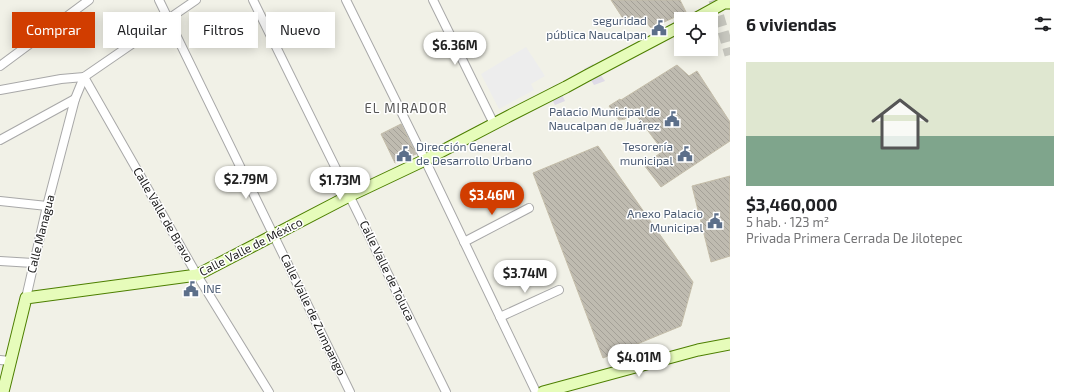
<!DOCTYPE html>
<html lang="es">
<meta charset="utf-8">
<style>
body{margin:0;font-family:"Exo 2",sans-serif;background:#f2f2f2;color:#202124;height:100vh;display:flex;flex-direction:column;font-size:15px;white-space:nowrap}
*{box-sizing:border-box;margin:0}
p{font-size:13px;color:#757577}
.icon{flex:none;width:22px;height:22px;fill:none;stroke:currentColor;stroke-width:2;stroke-linecap:round;stroke-linejoin:round}
.map{position:relative;flex:1;overflow:hidden}
.side{display:flex;flex-direction:column;background:#fff;width:340px}
.side>*{flex:none}
.guide{position:absolute;left:12px;top:12px;width:380px;height:36px;display:flex;gap:8px}
.tools{position:absolute;left:674px;top:12px;display:grid;gap:8px}
.tools a{display:grid;place-items:center;width:44px;height:44px;border-radius:0px;background:#fff;box-shadow:0 2px 10px #0003;font-size:20px}
.price{position:absolute;translate:-50% -34px;padding:0 9px;border-radius:14px;background:#fff;color:#222;font-size:13px;line-height:26px;filter:drop-shadow(0 1px 2px #0008)}
.price::after{content:'';position:absolute;left:50%;top:24px;width:12px;height:9px;margin-left:-6px;background:inherit;clip-path:polygon(0 0,100% 0,50% 100%)}
.price.selected{background:#d13d00;color:#fff}
ul{padding:0;list-style:none}
li{display:grid;align-content:center;gap:8px;height:212px;padding:0 16px}
li+li{border-top:1px solid #e0e0e0}
li span{display:grid;place-items:center;height:124px;border-radius:0px;color:#555}
li>.icon{margin-inline-start:auto}
span .icon{width:72px;height:72px;fill:#fffc;stroke-width:1}
li b{font-size:17px}
h2{display:flex;justify-content:space-between;align-items:center;height:48px;padding:0 16px;font-size:17px}
.tag{padding:0 14px;border-radius:0px;background:#fff;box-shadow:0 2px 10px #0003;font-size:14px;line-height:36px}
.tag.selected{background:#d13d00;color:#fff}
main{display:flex;flex:1;min-height:0}
.map>svg:first-child{display:block}
.parking{fill:#ededed}
.plaza{fill:#dfdbe7}
.building{fill:url(#building-back-hatch);stroke:#c4bda9}
.lines{fill:none;stroke-linecap:round;stroke-linejoin:round}
.secondary-tunnel{stroke:#c7c7bf;stroke-width:11;stroke-dasharray:11 5.5;stroke-linecap:butt}
.street-casing{stroke:#a8a8a8;stroke-width:10}
.secondary-casing{stroke:#4d7f00;stroke-width:13}
.street{stroke:#fff;stroke-width:8}
.secondary{stroke:#e6fcba;stroke-width:11}
.labels{text-anchor:middle;stroke-width:3;stroke-linejoin:round;paint-order:stroke}
.service-label{font-size:12px;fill:#4e5e75;stroke:#fff;text-anchor:end}
.street-label{font-size:12px;fill:#212121;stroke:#fff}
.neighbourhood-label{font-size:13px;letter-spacing:1px;fill:#545454;stroke:#fff}
</style>
<main>
<div class="map">
<svg width="730" height="392" viewBox="0 0 730 392">
<defs>
<pattern id="building-back-hatch" width="6" height="6" patternUnits="userSpaceOnUse"><rect width="6" height="6" fill="#bfbbb0"/><path d="M-1 5l2 2M0 0l6 6M5-1l2 2" fill="none" stroke="#a4a097"/></pattern>
</defs>
<rect width="100%" height="100%" fill="#f1f1e7"/>
<path class="parking" d="M526,47L545,76L531,84L534,90L499,109L481,74Z"/>
<g class="plaza">
<path d="M593,64L605,81L594,85L584,69Z"/>
<path d="M557,84L565,101L555,105L547,90Z"/>
</g>
<g class="building">
<path d="M611,0H680L686,12L651,28L647,23L642,26L638,20L635,21L633,16L624,20Z"/>
<path d="M677,65L689,76L697,71L730,122V141L661,187L644,165L663,151L634,112L625,119L619,120L609,106L620,99L621,100Z"/>
<path d="M401,124L416,154L395,163L381,134Z"/>
<path d="M598,146L693,282L681,326L603,358L533,173Z"/>
<path d="M730,176V256L711,262L692,186Z"/>
</g>
<g class="lines">
<path class="secondary-tunnel" d="M714,0L730,55"/>
<g class="street-casing">
<g id="street">
<path d="M159,0L350,392"/>
<path d="M253,0L446,392"/>
<path d="M346,0L425,160L536,392"/>
<path d="M433,0L494,124"/>
<path d="M0,66L89,0"/>
<path d="M84,77L197,275L269,392"/>
<path d="M0,90L61,79L84,77L196,0"/>
<path d="M0,140L75,99"/>
<path d="M0,201L47,206"/>
<path d="M464,242L529,208"/>
<path d="M0,261L33,263"/>
<path d="M26,298L47,206L75,99L84,77"/>
<path d="M500,317L559,290"/>
<path d="M0,360L10,361"/>
</g>
</g>
<g class="secondary-casing">
<g id="secondary">
<path d="M695,19L724,3H730"/>
<path d="M3,392L26,298L197,275L349,196L425,160L509,116L566,87L588,75L681,26"/>
<path d="M543,392L698,350L730,344"/>
</g>
</g>
<use href="#street" class="street"/>
<use href="#secondary" class="secondary"/>
</g>
<defs>
<g id="civic-bare" transform="scale(1.2)"><path d="M-.6-6.5H3V-4.5H.6V-3L4-1V1h2V6H-6V1h2V-1L-.6-3ZM-1.2 2.5V6h2.4V2.5Z" fill="#5c6f8a" stroke="#fff" stroke-width="2.5" paint-order="stroke"/></g>
</defs>
<g fill-rule="evenodd">
<use href="#civic-bare" x="659" y="28"/>
<use href="#civic-bare" x="672" y="119"/>
<use href="#civic-bare" x="404" y="154"/>
<use href="#civic-bare" x="685" y="154"/>
<use href="#civic-bare" x="715" y="221"/>
<use href="#civic-bare" x="191" y="289"/>
</g>
<g class="labels">
<g class="service-label">
<text x="647" y="25">seguridad<tspan x="647" dy="14">pública Naucalpan</tspan></text>
<text x="660" y="116">Palacio Municipal de<tspan x="660" dy="14">Naucalpan de Juárez</tspan></text>
<text x="416" y="151" text-anchor="start">Dirección General<tspan x="416" dy="14">de Desarrollo Urbano</tspan></text>
<text x="673" y="151">Tesorería<tspan x="673" dy="14">municipal</tspan></text>
<text x="703" y="218">Anexo Palacio<tspan x="703" dy="14">Municipal</tspan></text>
<text x="203" y="293" text-anchor="start">INE</text>
</g>
<g class="street-label">
<text transform="translate(163 215) rotate(60)" y="4">Calle Valle de Bravo</text>
<text transform="translate(41 234) rotate(-76)" y="4">Calle Managua</text>
<text transform="translate(251 247) rotate(-27)" y="4">Calle Valle de México</text>
<text transform="translate(387 271) rotate(64)" y="4">Calle Valle de Toluca</text>
<text transform="translate(313 315) rotate(64)" y="4">Calle Valle de Zumpango</text>
</g>
<g class="neighbourhood-label">
<text x="406" y="113">EL MIRADOR</text>
</g>
</g>
</svg>
<div class="tools">
<a><svg class="icon" aria-label="locate" viewBox="0 0 24 24"><circle cx="12" cy="12" r="6"/><path d="M12 2v4M12 18v4M2 12h4M18 12h4"/></svg></a>
</div>
<b class="price" style="left:455px;top:66px">$6.36M</b>
<b class="price" style="left:246px;top:200px">$2.79M</b>
<b class="price" style="left:340px;top:201px">$1.73M</b>
<b class="price selected" style="left:492px;top:216px">$3.46M</b>
<b class="price" style="left:525px;top:294px">$3.74M</b>
<b class="price" style="left:639px;top:378px">$4.01M</b>
<div class="guide">
<a class="tag selected">Comprar</a>
<a class="tag">Alquilar</a>
<a class="tag">Filtros</a>
<a class="tag">Nuevo</a>
</div>
</div>
<section class="side">
<h2>6 viviendas<svg class="icon" aria-label="filters" viewBox="0 0 24 24"><path d="M4 7h16M4 17h16"/><circle cx="9" cy="7" r="2"/><circle cx="15" cy="17" r="2"/></svg></h2>
<ul>
<li><span style="background:linear-gradient(#dfe7d0 60%,#7fa58c 0)"><svg class="icon" aria-label="home" viewBox="0 0 24 24"><path d="M3 11l9-7 9 7M6 9v11h12V9"/></svg></span><div><b>$3,460,000</b><p>5 hab. · 123 m²</p><p>Privada Primera Cerrada De Jilotepec</p></div></li>
</ul>
</section>
</main>
